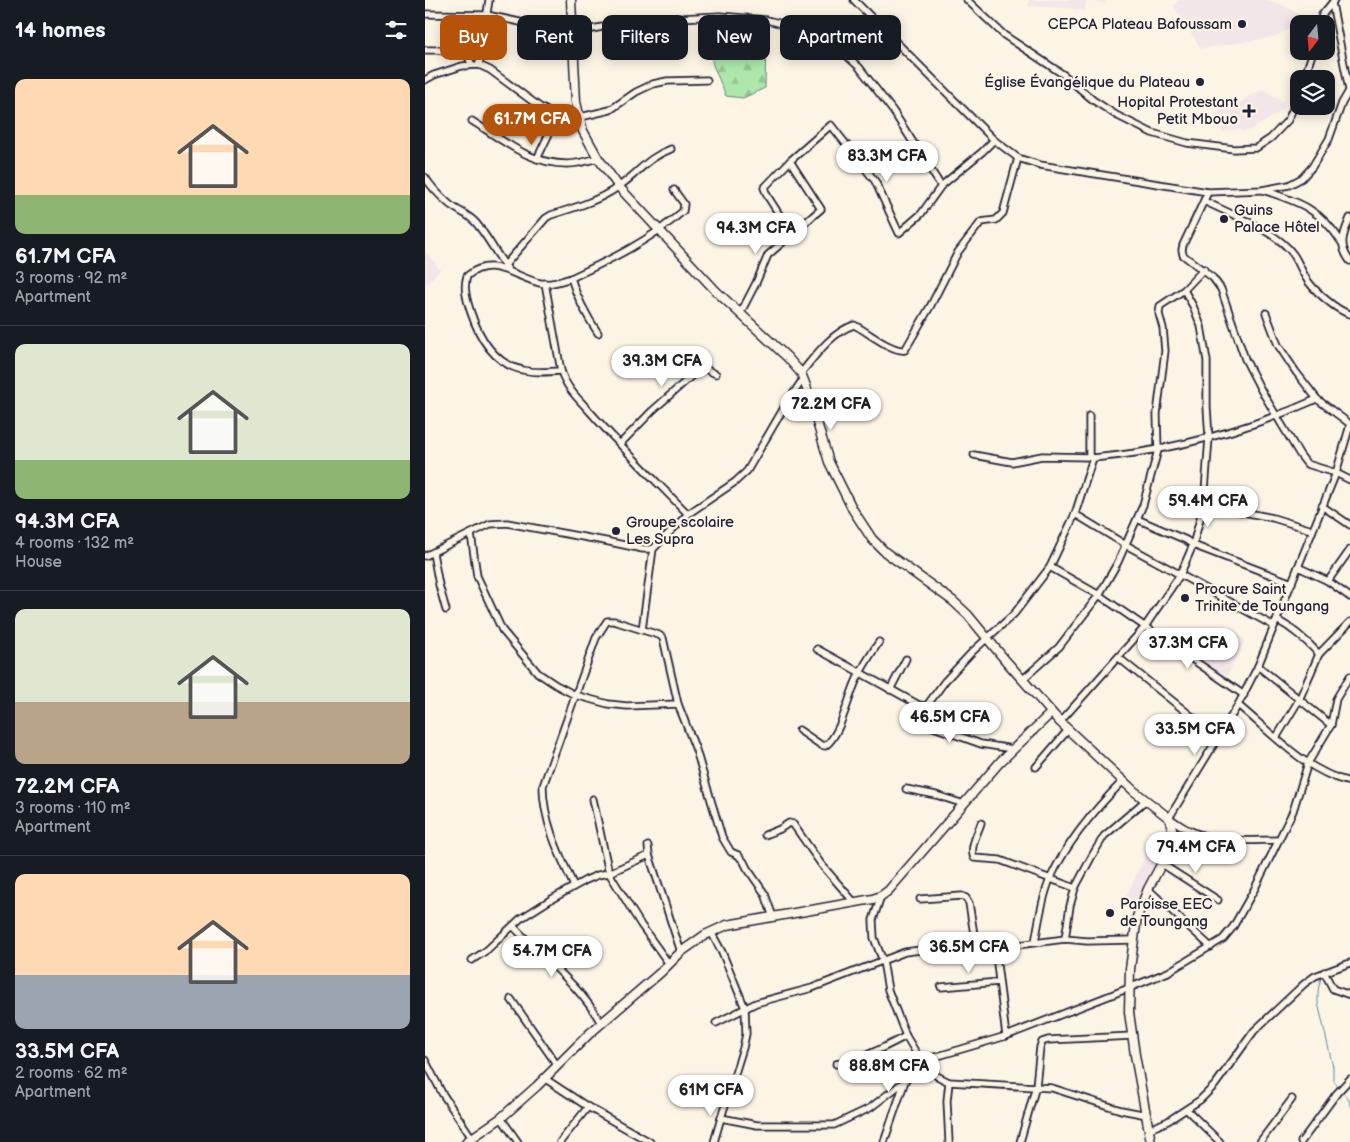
<!DOCTYPE html>
<meta charset="utf-8">
<style>
body{margin:0;font-family:"Balsamiq Sans",sans-serif;background:#20242c;color:#f1f3f6;height:100vh;display:flex;flex-direction:column;font-size:19px;white-space:nowrap}
*{box-sizing:border-box;margin:0}
p{font-size:16px;color:#9ea1a6}
.icon{flex:none;width:28px;height:28px;fill:none;stroke:currentColor;stroke-width:2;stroke-linecap:round;stroke-linejoin:round}
.map{position:relative;flex:1;overflow:hidden}
.panel{display:flex;flex-direction:column;background:#171b24;width:425px}
.panel>*{flex:none}
.guide{position:absolute;left:15px;top:15px;width:475px;height:45px;display:flex;gap:10px}
.needle{width:32px;rotate:196deg}
.fabs{position:absolute;left:865px;top:15px;display:grid;gap:10px}
.fabs a{display:grid;place-items:center;width:45px;height:45px;border-radius:10px;background:#171b24;box-shadow:0 2px 12px #0003;font-size:25px}
.price{position:absolute;translate:-50% -42px;padding:0 11px;border-radius:18px;background:#fff;color:#222;font-size:16px;line-height:32px;filter:drop-shadow(0 1px 2px #0008)}
.price::after{content:'';position:absolute;left:50%;top:30px;width:15px;height:11px;margin-left:-8px;background:inherit;clip-path:polygon(0 0,100% 0,50% 100%)}
.price.active{background:#b45309;color:#fff}
ul{padding:0;list-style:none}
li{display:grid;align-content:center;gap:10px;height:265px;padding:0 15px}
li+li{border-top:1px solid #363941}
li span{display:grid;place-items:center;height:155px;border-radius:10px;color:#555}
li>.icon{margin-inline-start:auto}
span .icon{width:90px;height:90px;fill:#fffc;stroke-width:1}
li b{font-size:21px}
h2{display:flex;justify-content:space-between;align-items:center;height:60px;padding:0 15px;font-size:21px}
.pill{padding:0 18px;border-radius:10px;background:#171b24;box-shadow:0 2px 12px #0003;font-size:18px;line-height:45px}
.pill.active{background:#b45309;color:#fff}
main{display:flex;flex:1;min-height:0}
.map>svg:first-child{display:block}
.built{fill:#f2e6e9}
.forest{fill:url(#forest-firs);stroke:#688473}
.lines{fill:none;stroke-linecap:round;stroke-linejoin:round}
.stream{stroke:#5e88a2;stroke-width:1}
.minor-casing{stroke:#22223b;stroke-width:9}
.tertiary-casing{stroke:#22223b;stroke-width:11}
.minor{stroke:#fcf5e5;stroke-width:5.5}
.tertiary{stroke:#fcf5e5;stroke-width:8}
.poi-dot{fill:#22223b;stroke:#fcf5e5;stroke-width:2}
.labels{text-anchor:middle;stroke-width:4.5;stroke-linejoin:round;paint-order:stroke}
.poi-label{font-size:15px;fill:#22223b;stroke:#fcf5e5;text-anchor:start}
</style>
<main>
<section class="panel">
<h2>14 homes<svg class="icon" aria-label="filters" viewBox="0 0 24 24"><path d="M4 7h16M4 17h16"/><circle cx="9" cy="7" r="2"/><circle cx="15" cy="17" r="2"/></svg></h2>
<ul>
<li><span style="background:linear-gradient(#ffd9b3 75%,#8fb573 0)"><svg class="icon" aria-label="home" viewBox="0 0 24 24"><path d="M3 11l9-7 9 7M6 9v11h12V9"/></svg></span><div><b>61.7M CFA</b><p>3 rooms · 92 m²</p><p>Apartment</p></div></li>
<li><span style="background:linear-gradient(#dfe7d0 75%,#8fb573 0)"><svg class="icon" aria-label="home" viewBox="0 0 24 24"><path d="M3 11l9-7 9 7M6 9v11h12V9"/></svg></span><div><b>94.3M CFA</b><p>4 rooms · 132 m²</p><p>House</p></div></li>
<li><span style="background:linear-gradient(#dfe7d0 60%,#b9a48a 0)"><svg class="icon" aria-label="home" viewBox="0 0 24 24"><path d="M3 11l9-7 9 7M6 9v11h12V9"/></svg></span><div><b>72.2M CFA</b><p>3 rooms · 110 m²</p><p>Apartment</p></div></li>
<li><span style="background:linear-gradient(#ffd9b3 65%,#9aa5b1 0)"><svg class="icon" aria-label="home" viewBox="0 0 24 24"><path d="M3 11l9-7 9 7M6 9v11h12V9"/></svg></span><div><b>33.5M CFA</b><p>2 rooms · 62 m²</p><p>Apartment</p></div></li>
</ul>
</section>
<div class="map">
<svg width="925" height="1142" viewBox="0 0 925 1142">
<defs>
<pattern id="forest-firs" width="22" height="20" patternUnits="userSpaceOnUse" patternTransform="scale(1.25)"><rect width="22" height="20" fill="#aee7ab"/><path d="M5 1l3.5 6h-7zM16 11l3.5 6h-7z" fill="#95c694"/></pattern>
</defs>
<rect width="100%" height="100%" fill="#fcf5e5"/>
<filter id="ink" filterUnits="userSpaceOnUse"><feTurbulence type="fractalNoise" baseFrequency=".02" numOctaves="2"/><feDisplacementMap in="SourceGraphic" scale="10" xChannelSelector="R" yChannelSelector="G"/><feConvolveMatrix kernelMatrix="1 2 1 2 8 2 1 2 1" color-interpolation-filters="sRGB"/></filter>
<g filter="url(#ink)">
<g class="built">
<path d="M604,0H680V3L662,1L659,11L644,8L603,6Z"/>
<path d="M753,0H842L860,6L882,20L849,37L776,49L749,6Z"/>
<path d="M838,89L858,102L859,108L852,114L827,129L819,132L813,129L798,132L792,123L791,115L795,107L811,104Z"/>
<path d="M0,251L15,270L2,284L0,285Z"/>
<path d="M793,625L820,639L800,680L779,665Z"/>
<path d="M737,843L739,850L710,906L699,901L726,844Z"/>
</g>
<path class="forest" d="M315,37L341,40L340,88L318,98L301,96L288,65L283,41Z"/>
<g class="lines">
<g class="stream">
<path d="M896,977L893,991V1003L908,1067V1079L913,1087"/>
<path d="M916,1091L924,1100L925,1106"/>
</g>
<g class="minor-casing">
<g id="minor">
<path d="M429,0L569,140L593,158L615,165L783,192L837,190L864,185L877,178L887,167L904,139L917,103L924,91"/>
<path d="M542,0L579,35L639,75L668,100L691,115L727,133L762,143L809,149L831,148L846,138L863,120L874,95"/>
<path d="M909,0L907,3L925,95"/>
<path d="M0,14L62,15L146,33L214,20L295,16L342,20L369,27L413,48L434,67L468,111L516,186"/>
<path d="M895,24L897,15L907,3"/>
<path d="M0,50H12L42,55L47,65"/>
<path d="M54,65L64,0"/>
<path d="M879,79L888,51"/>
<path d="M0,80L9,75L37,66L54,65L65,70L115,107L132,117L147,119L185,110L211,92L228,84L242,81L282,80"/>
<path d="M47,121C77,139 104,164 142,164C152,164 163,161 173,158"/>
<path d="M112,159L132,117"/>
<path d="M0,177C6,187 14,195 23,203C32,211 42,213 51,223C63,237 71,254 82,268"/>
<path d="M838,190C874,202 896,209 917,243"/>
<path d="M783,192L758,245L757,250L758,255L788,278L796,289L820,359L836,390L875,455L882,464L911,473L925,480"/>
<path d="M779,201C805,214 852,231 868,254C873,261 876,270 881,278C887,289 912,311 925,314"/>
<path d="M925,218C918,235 913,245 925,261"/>
<path d="M363,236L359,222L343,197L339,188L365,161L406,125L450,181L474,233L496,214L516,186L557,152L569,140"/>
<path d="M80,265L121,218L126,215C149,208 173,201 193,187C213,174 221,158 246,149"/>
<path d="M146,278C152,298 161,315 173,333"/>
<path d="M120,283L136,371C142,390 155,400 167,414C198,449 231,481 263,514"/>
<path d="M841,313L853,345L871,372L892,399L925,424"/>
<path d="M315,314L331,283L343,255L396,209L365,161"/>
<path d="M136,371C123,372 110,373 98,370C70,365 54,337 46,313C42,301 38,288 42,276C67,255 90,277 115,283C125,285 137,281 146,278C185,260 226,240 258,211L259,204L249,190"/>
<path d="M376,373C390,356 407,332 429,325C442,331 466,352 480,350L506,305L533,252L556,222L571,220L578,213L593,158"/>
<path d="M664,416V457H666"/>
<path d="M195,444L227,411L271,372L278,368L291,374"/>
<path d="M549,455L587,462L617,456L664,457"/>
<path d="M668,458C747,451 820,431 892,399"/>
<path d="M779,504L848,518L887,530"/>
<path d="M897,506L925,525"/>
<path d="M650,514L701,545L849,626"/>
<path d="M712,519L761,540L768,545L867,583"/>
<path d="M46,534L52,576L77,630L113,673L131,685L150,695L183,704L202,706L253,704"/>
<path d="M8,553L14,585L21,610"/>
<path d="M0,556L65,524L82,523L180,541L218,549H228L263,514L310,482L322,471L360,406L378,379"/>
<path d="M625,567L674,595L819,695"/>
<path d="M873,567L903,581L925,597"/>
<path d="M903,581L925,550"/>
<path d="M217,630L228,549"/>
<path d="M392,649L494,705L499,706L503,704L520,681L547,652L589,614L625,567L650,514L668,458"/>
<path d="M894,654L925,622"/>
<path d="M694,658L780,727L795,737"/>
<path d="M833,666L906,725"/>
<path d="M597,680L634,647L674,595L693,562L718,505L733,450L732,414L740,351L738,328L734,314L735,306L759,290L779,269"/>
<path d="M465,690L481,659"/>
<path d="M813,705C847,733 881,772 925,782"/>
<path d="M499,706L497,722L500,724L556,744L588,749"/>
<path d="M635,722L719,628L755,575L768,545L779,504L784,438L782,407V361L776,326L768,306L759,290"/>
<path d="M374,730L396,745L400,746C416,735 423,697 432,679C438,666 446,654 454,642"/>
<path d="M851,738L874,700L894,654C881,640 869,629 852,620"/>
<path d="M611,767L643,730"/>
<path d="M481,789L511,795L539,804"/>
<path d="M168,799L184,873L216,925L244,964"/>
<path d="M556,823C553,833 544,847 549,858L575,860L650,888"/>
<path d="M340,835L355,829L364,823L368,824L396,864L429,902"/>
<path d="M854,840C824,840 792,844 764,830C757,827 751,822 744,818L813,705L833,666L911,473L925,425"/>
<path d="M223,846L224,855L256,952"/>
<path d="M737,864L793,900"/>
<path d="M149,886C134,854 118,821 118,786L171,638L182,621H189L234,635L238,638L253,704L271,750L297,837L306,852L313,855L319,862L322,868L340,894L348,917"/>
<path d="M723,889L786,947"/>
<path d="M456,896L448,920L449,938L458,961L463,990L481,1036L496,1061L512,1076L524,1082L627,1088L696,1110L722,1115"/>
<path d="M495,899L537,896L541,898L544,903L551,947"/>
<path d="M88,926C118,958 154,984 176,1023"/>
<path d="M286,932L297,952L320,1008L321,1034L318,1048L296,1118L332,1125H409L445,1108L480,1081"/>
<path d="M640,939L645,906L650,888L667,856L679,836L721,800"/>
<path d="M610,942C614,921 617,897 626,877C643,841 669,810 698,781"/>
<path d="M570,948L581,1036"/>
<path d="M47,960L62,950L95,919L125,900L161,880L173,875L184,873L224,855"/>
<path d="M899,972L908,989L925,995"/>
<path d="M516,987L574,982"/>
<path d="M86,999L132,1065"/>
<path d="M291,1023L331,1003L387,988L480,952L511,948H570L640,939L662,941L709,940"/>
<path d="M0,1060L17,1093L47,1138"/>
<path d="M411,1064C437,1059 458,1048 481,1036"/>
<path d="M119,1078L163,1107L225,1142"/>
<path d="M762,1110L795,1142"/>
<path d="M76,1118L93,1142"/>
<path d="M725,1129L743,1121L775,1100L790,1085L829,1031L879,984L890,976L925,963"/>
<path d="M135,1142L163,1107"/>
<path d="M289,1142L296,1118"/>
<path d="M459,1142L480,1081L485,1072L496,1061L581,1036L704,988L743,972L798,939L808,927L829,890L868,811L883,763L906,725L911,699L925,676"/>
<path d="M524,1142L522,1101L524,1082"/>
<path d="M595,1142L611,1086L615,1047L617,1042L623,1040L708,1036"/>
<path d="M835,1142L867,1099"/>
<path d="M876,1142L912,1093L925,1079"/>
</g>
</g>
<g class="tertiary-casing">
<g id="tertiary">
<path d="M146,0L151,102L158,131L173,158L194,187L291,291L362,357L376,373L381,386L404,462L428,510L447,539L460,552L528,601L543,615L581,661L635,722L709,791L744,818L748,832L744,850L723,889L712,917L705,969L704,1012L710,1055L726,1142"/>
<path d="M41,1142L76,1118L112,1086L164,1034L236,972L256,952L280,935L302,925L448,899L456,896L463,891L575,762L626,713"/>
</g>
</g>
<use href="#minor" class="minor"/>
<use href="#tertiary" class="tertiary"/>
</g>
</g>
<g class="poi-dot">
<circle cx="817" cy="24" r="5"/>
<circle cx="775" cy="82" r="5"/>
<path d="M821.5 103.5h5v5h5v5h-5v5h-5v-5h-5v-5h5z"/>
<circle cx="799" cy="219" r="5"/>
<circle cx="191" cy="531" r="5"/>
<circle cx="760" cy="598" r="5"/>
<circle cx="685" cy="913" r="5"/>
</g>
<g class="labels">
<g class="poi-label">
<text x="807" y="29" text-anchor="end">CEPCA Plateau Bafoussam</text>
<text x="765" y="87" text-anchor="end">Église Évangélique du Plateau</text>
<text x="813" y="107" text-anchor="end">Hopital Protestant<tspan x="813" dy="17">Petit Mbouo</tspan></text>
<text x="809" y="215">Guins<tspan x="809" dy="17">Palace Hôtel</tspan></text>
<text x="201" y="527">Groupe scolaire<tspan x="201" dy="17">Les Supra</tspan></text>
<text x="770" y="594">Procure Saint<tspan x="770" dy="17">Trinite de Toungang</tspan></text>
<text x="695" y="909">Paroisse EEC<tspan x="695" dy="17">de Toungang</tspan></text>
</g>
</g>
</svg>
<div class="fabs">
<a><svg class="needle" viewBox="-14 -14 28 28"><path d="M0-13l5 13h-10z" fill="#e53935"/><path d="M0 13l5-13h-10z" fill="#9ea1a6"/></svg></a>
<a><svg class="icon" aria-label="layers" viewBox="0 0 24 24"><path d="M12 4l9 5-9 5-9-5zM3 14l9 5 9-5"/></svg></a>
</div>
<b class="price active" style="left:107px;top:146px">61.7M CFA</b>
<b class="price" style="left:462px;top:183px">83.3M CFA</b>
<b class="price" style="left:331px;top:255px">94.3M CFA</b>
<b class="price" style="left:237px;top:388px">39.3M CFA</b>
<b class="price" style="left:406px;top:431px">72.2M CFA</b>
<b class="price" style="left:783px;top:528px">59.4M CFA</b>
<b class="price" style="left:763px;top:670px">37.3M CFA</b>
<b class="price" style="left:525px;top:744px">46.5M CFA</b>
<b class="price" style="left:770px;top:756px">33.5M CFA</b>
<b class="price" style="left:771px;top:874px">79.4M CFA</b>
<b class="price" style="left:544px;top:974px">36.5M CFA</b>
<b class="price" style="left:127px;top:978px">54.7M CFA</b>
<b class="price" style="left:464px;top:1093px">88.8M CFA</b>
<b class="price" style="left:286px;top:1117px">61M CFA</b>
<div class="guide">
<a class="pill active">Buy</a>
<a class="pill">Rent</a>
<a class="pill">Filters</a>
<a class="pill">New</a>
<a class="pill">Apartment</a>
</div>
</div>
</main>
